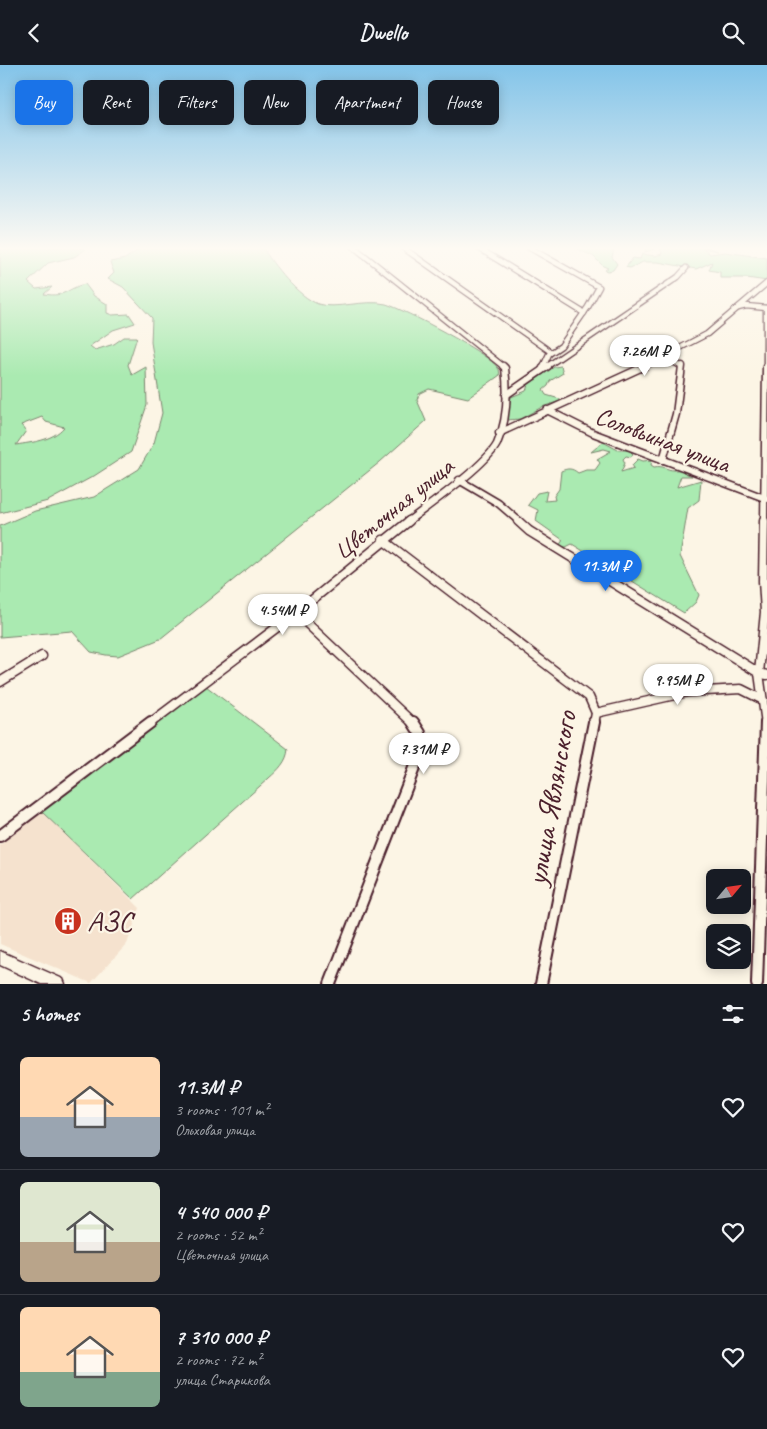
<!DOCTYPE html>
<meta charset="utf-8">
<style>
body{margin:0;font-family:Caveat,sans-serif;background:#20242c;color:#f1f3f6;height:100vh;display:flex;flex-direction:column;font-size:19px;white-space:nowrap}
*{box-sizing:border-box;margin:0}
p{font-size:16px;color:#9ea1a6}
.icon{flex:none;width:28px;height:28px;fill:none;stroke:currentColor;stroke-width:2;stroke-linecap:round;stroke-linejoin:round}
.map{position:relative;height:919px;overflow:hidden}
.sheet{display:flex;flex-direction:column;background:#171b24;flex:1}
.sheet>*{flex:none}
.banner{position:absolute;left:15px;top:15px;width:500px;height:45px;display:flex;gap:10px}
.needle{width:32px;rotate:61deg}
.tools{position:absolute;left:706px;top:804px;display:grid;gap:10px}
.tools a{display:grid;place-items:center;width:45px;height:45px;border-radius:8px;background:#171b24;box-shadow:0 2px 12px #0003;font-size:25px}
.price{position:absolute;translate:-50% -42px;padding:0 11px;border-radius:18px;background:#fff;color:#222;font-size:16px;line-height:32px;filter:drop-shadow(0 1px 2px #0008)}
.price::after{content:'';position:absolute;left:50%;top:30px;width:15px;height:11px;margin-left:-8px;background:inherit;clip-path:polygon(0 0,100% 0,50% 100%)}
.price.active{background:#1a73e8;color:#fff}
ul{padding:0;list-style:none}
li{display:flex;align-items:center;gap:15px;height:125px;padding:0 20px}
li+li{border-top:1px solid #363941}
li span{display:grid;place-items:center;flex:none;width:140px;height:100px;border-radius:8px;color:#555}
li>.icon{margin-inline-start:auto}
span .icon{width:60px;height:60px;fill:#fffc;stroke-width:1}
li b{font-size:21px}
h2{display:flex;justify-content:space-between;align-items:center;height:60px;padding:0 20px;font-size:21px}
.chip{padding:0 18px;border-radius:8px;background:#171b24;box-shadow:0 2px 12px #0003;font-size:18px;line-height:45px}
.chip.active{background:#1a73e8;color:#fff}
header{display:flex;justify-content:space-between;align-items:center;height:65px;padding:0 20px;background:#171b24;font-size:22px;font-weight:600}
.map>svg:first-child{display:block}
.built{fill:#f5e2ce}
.green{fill:#aaeab1;stroke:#7a846e;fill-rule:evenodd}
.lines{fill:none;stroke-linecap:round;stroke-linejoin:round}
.minor-far3-casing{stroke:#4a1f2b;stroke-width:7}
.minor-far2-casing{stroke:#4a1f2b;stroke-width:9}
.minor-far1-casing{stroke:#4a1f2b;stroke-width:11}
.minor-casing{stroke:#4a1f2b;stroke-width:14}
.tertiary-casing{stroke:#4a1f2b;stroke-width:3}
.minor-far3{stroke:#fcf5e5;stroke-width:4.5}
.minor-far2{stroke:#fcf5e5;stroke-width:6}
.minor-far1{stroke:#fcf5e5;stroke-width:8}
.minor{stroke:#fcf5e5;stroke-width:10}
.tertiary{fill:#fcf5e5;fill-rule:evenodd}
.labels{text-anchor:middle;stroke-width:4.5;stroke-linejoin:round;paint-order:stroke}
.street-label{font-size:25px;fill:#4a1f2b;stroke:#fcf5e5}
.near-street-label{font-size:30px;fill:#4a1f2b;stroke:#fcf5e5}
.near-poi-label{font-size:30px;fill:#4a1f2b;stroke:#fcf5e5;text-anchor:start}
</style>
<header><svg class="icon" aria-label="back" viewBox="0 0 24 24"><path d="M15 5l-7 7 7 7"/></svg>Dwello<svg class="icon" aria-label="search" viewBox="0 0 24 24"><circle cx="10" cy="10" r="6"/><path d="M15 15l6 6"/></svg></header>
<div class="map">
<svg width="767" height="919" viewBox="0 0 767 919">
<rect width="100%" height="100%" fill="#fcf5e5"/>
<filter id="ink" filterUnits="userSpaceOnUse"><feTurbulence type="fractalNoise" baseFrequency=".02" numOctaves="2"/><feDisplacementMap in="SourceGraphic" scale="10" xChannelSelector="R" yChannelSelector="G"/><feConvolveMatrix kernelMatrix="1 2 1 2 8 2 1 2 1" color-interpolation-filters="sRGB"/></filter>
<g filter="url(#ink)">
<path class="built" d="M42,747L140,843L127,879L91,918L0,879V780Z"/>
<g class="green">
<path d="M0,182H65L86,184L74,192L48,198L28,217L36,224L52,222L44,229C66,233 67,223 85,219L94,231L107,239V248L112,250L129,249L135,258L113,265L90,281L95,285L114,279L124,272H137L128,300L132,310L146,302L147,340L131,387L94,411L48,436L0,448ZM42,352L46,357L64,362C52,376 33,377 16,380L26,366L21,360Z"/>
<path d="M142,182H263C272,200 299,232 318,239C335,245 364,234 386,239C403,244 490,289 498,303C500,305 499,307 500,310L468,333L429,324L419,329L417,335L426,356L380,397L160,574L118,591L106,590L91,587L72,566L0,572V461L35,446L94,432L139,404L154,378L162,348L151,277L152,253L123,222L108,214L114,208L110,197L125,194Z"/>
<path d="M573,182H618L614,185L612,192L617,199L613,205L607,206L605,205L608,203L603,201L593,191Z"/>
<path d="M645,182H707L718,186L703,183L710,189L725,187L767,193V216L747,213H720V207L709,205L712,197L696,204L658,197H643L630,203L626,202L633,193L640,194L642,189L655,191L662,189L660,182L645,187Z"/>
<path d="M561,301L563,308L550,316L548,321L543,325L546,330L563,335L542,342L520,354L507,355L511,332L526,326L528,320L554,302Z"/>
<path d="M603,377L618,385H629L633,389L631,392L626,391L623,394L625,398L621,407L634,403L632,400L638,394L643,396L652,395L651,400L654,402C664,400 666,405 674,405C679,405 681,404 687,406L683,407L692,411H681L677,422L701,415L699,435L688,443L680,491L699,530L696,537L684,548L572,479L566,482L559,481L563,475L536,456L538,445L528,440L537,428L547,426L545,436L555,435L554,431L559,424L561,406C568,403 572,403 578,408L586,405H595L600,398L597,394L611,386L604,384L591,387Z"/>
<path d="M206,621L288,684C287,697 278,705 269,713L133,834L42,747L46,741Z"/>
</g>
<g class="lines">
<g class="minor-far3-casing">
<g id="minor-far3">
<path d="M354,182L504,302"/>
<path d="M402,182L551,287"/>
<path d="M477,182L584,248"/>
<path d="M528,182L599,222L588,242L561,281L549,289L543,302"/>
<path d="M738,243L746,241L767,243"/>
<path d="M766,243V302"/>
<path d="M665,292L682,302"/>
<path d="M546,302L678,212L686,203"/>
<path d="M643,302L707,269L767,218"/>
</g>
</g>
<g class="minor-far2-casing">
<g id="minor-far2">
<path d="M542,305L544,301"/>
<path d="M506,330L548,301"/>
<path d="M547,345L593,368L767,434"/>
<path d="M499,368L645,301"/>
<path d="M663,395L676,349L682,301"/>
<path d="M459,415L498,438L520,457"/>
<path d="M407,457C428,441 486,400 497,379C507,356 508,327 505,303L503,301"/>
<path d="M764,457L766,301"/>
</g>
</g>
<g class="minor-far1-casing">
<g id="minor-far1">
<path d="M518,456L529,466L759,608L767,610"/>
<path d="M764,456L763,516L765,547L759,608L766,659"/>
<path d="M383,475L589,632L596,648L594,659"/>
<path d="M296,548L414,659"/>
<path d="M0,617L42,591"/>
<path d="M596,648L688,627L741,624L763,635"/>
<path d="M149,659L296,548L409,456"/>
</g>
</g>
<g class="minor-casing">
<g id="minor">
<path d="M0,771L151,657"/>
<path d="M330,919L423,680L420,668L413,657"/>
<path d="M541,919L594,657"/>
<path d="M757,919L766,657"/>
</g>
</g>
<g class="tertiary-casing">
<path id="tertiary" d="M0,886L63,914L65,919H41L0,900Z"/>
</g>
<use href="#minor-far3" class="minor-far3"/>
<use href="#minor-far2" class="minor-far2"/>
<use href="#minor-far1" class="minor-far1"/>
<use href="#minor" class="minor"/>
<use href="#tertiary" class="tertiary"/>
</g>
</g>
<linearGradient id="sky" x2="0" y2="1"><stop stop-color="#83c4e9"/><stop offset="0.59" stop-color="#fefaf3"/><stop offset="1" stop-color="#fefaf3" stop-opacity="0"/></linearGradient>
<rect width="767" height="311" fill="url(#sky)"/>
<defs>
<g id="building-disc" transform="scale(1.4375)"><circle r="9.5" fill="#c8321e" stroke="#fcf5e5"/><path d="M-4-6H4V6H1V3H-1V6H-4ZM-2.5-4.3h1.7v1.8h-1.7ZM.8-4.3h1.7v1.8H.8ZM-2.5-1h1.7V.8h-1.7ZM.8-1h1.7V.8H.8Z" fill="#fff"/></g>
</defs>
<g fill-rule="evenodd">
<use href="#building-disc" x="68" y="856"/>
</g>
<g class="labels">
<g class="street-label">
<text transform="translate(663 374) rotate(21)" y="9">Соловьиная улица</text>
<text transform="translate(393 443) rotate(-39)" y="9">Цветочная улица</text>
</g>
<g class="near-street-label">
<text transform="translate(551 733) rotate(-80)" y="10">улица Являнского</text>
</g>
<g class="near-poi-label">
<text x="87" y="866">АЗС</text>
</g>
</g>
</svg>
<div class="tools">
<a><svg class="needle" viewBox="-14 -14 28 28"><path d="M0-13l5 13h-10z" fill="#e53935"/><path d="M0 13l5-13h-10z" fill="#9ea1a6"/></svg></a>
<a><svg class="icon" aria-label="layers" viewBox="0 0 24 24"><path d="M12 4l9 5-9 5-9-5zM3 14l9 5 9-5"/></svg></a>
</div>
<b class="price" style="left:645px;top:312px">7.26M ₽</b>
<b class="price active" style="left:606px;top:527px">11.3M ₽</b>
<b class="price" style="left:283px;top:571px">4.54M ₽</b>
<b class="price" style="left:678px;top:641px">9.95M ₽</b>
<b class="price" style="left:424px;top:710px">7.31M ₽</b>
<div class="banner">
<a class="chip active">Buy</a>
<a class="chip">Rent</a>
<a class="chip">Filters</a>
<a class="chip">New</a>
<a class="chip">Apartment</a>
<a class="chip">House</a>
</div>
</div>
<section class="sheet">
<h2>5 homes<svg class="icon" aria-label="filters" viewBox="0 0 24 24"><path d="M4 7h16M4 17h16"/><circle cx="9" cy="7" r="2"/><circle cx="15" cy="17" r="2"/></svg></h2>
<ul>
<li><span style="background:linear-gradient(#ffd9b3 60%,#9aa5b1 0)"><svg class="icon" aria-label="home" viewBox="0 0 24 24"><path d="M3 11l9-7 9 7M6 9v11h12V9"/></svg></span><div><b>11.3M ₽</b><p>3 rooms · 101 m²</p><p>Ольховая улица</p></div><svg class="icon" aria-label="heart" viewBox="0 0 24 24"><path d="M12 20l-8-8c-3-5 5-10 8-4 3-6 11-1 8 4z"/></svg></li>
<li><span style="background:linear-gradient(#dfe7d0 60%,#b9a48a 0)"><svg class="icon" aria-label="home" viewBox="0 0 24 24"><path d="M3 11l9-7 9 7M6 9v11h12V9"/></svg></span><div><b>4 540 000 ₽</b><p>2 rooms · 52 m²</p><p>Цветочная улица</p></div><svg class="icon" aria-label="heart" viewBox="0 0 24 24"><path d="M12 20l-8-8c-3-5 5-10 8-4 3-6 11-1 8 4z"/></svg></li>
<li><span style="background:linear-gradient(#ffd9b3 65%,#7fa58c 0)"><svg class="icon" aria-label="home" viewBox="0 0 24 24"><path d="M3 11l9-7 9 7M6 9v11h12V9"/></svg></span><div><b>7 310 000 ₽</b><p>2 rooms · 72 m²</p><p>улица Старикова</p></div><svg class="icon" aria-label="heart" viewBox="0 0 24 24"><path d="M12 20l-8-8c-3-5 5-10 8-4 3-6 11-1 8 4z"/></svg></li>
</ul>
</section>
